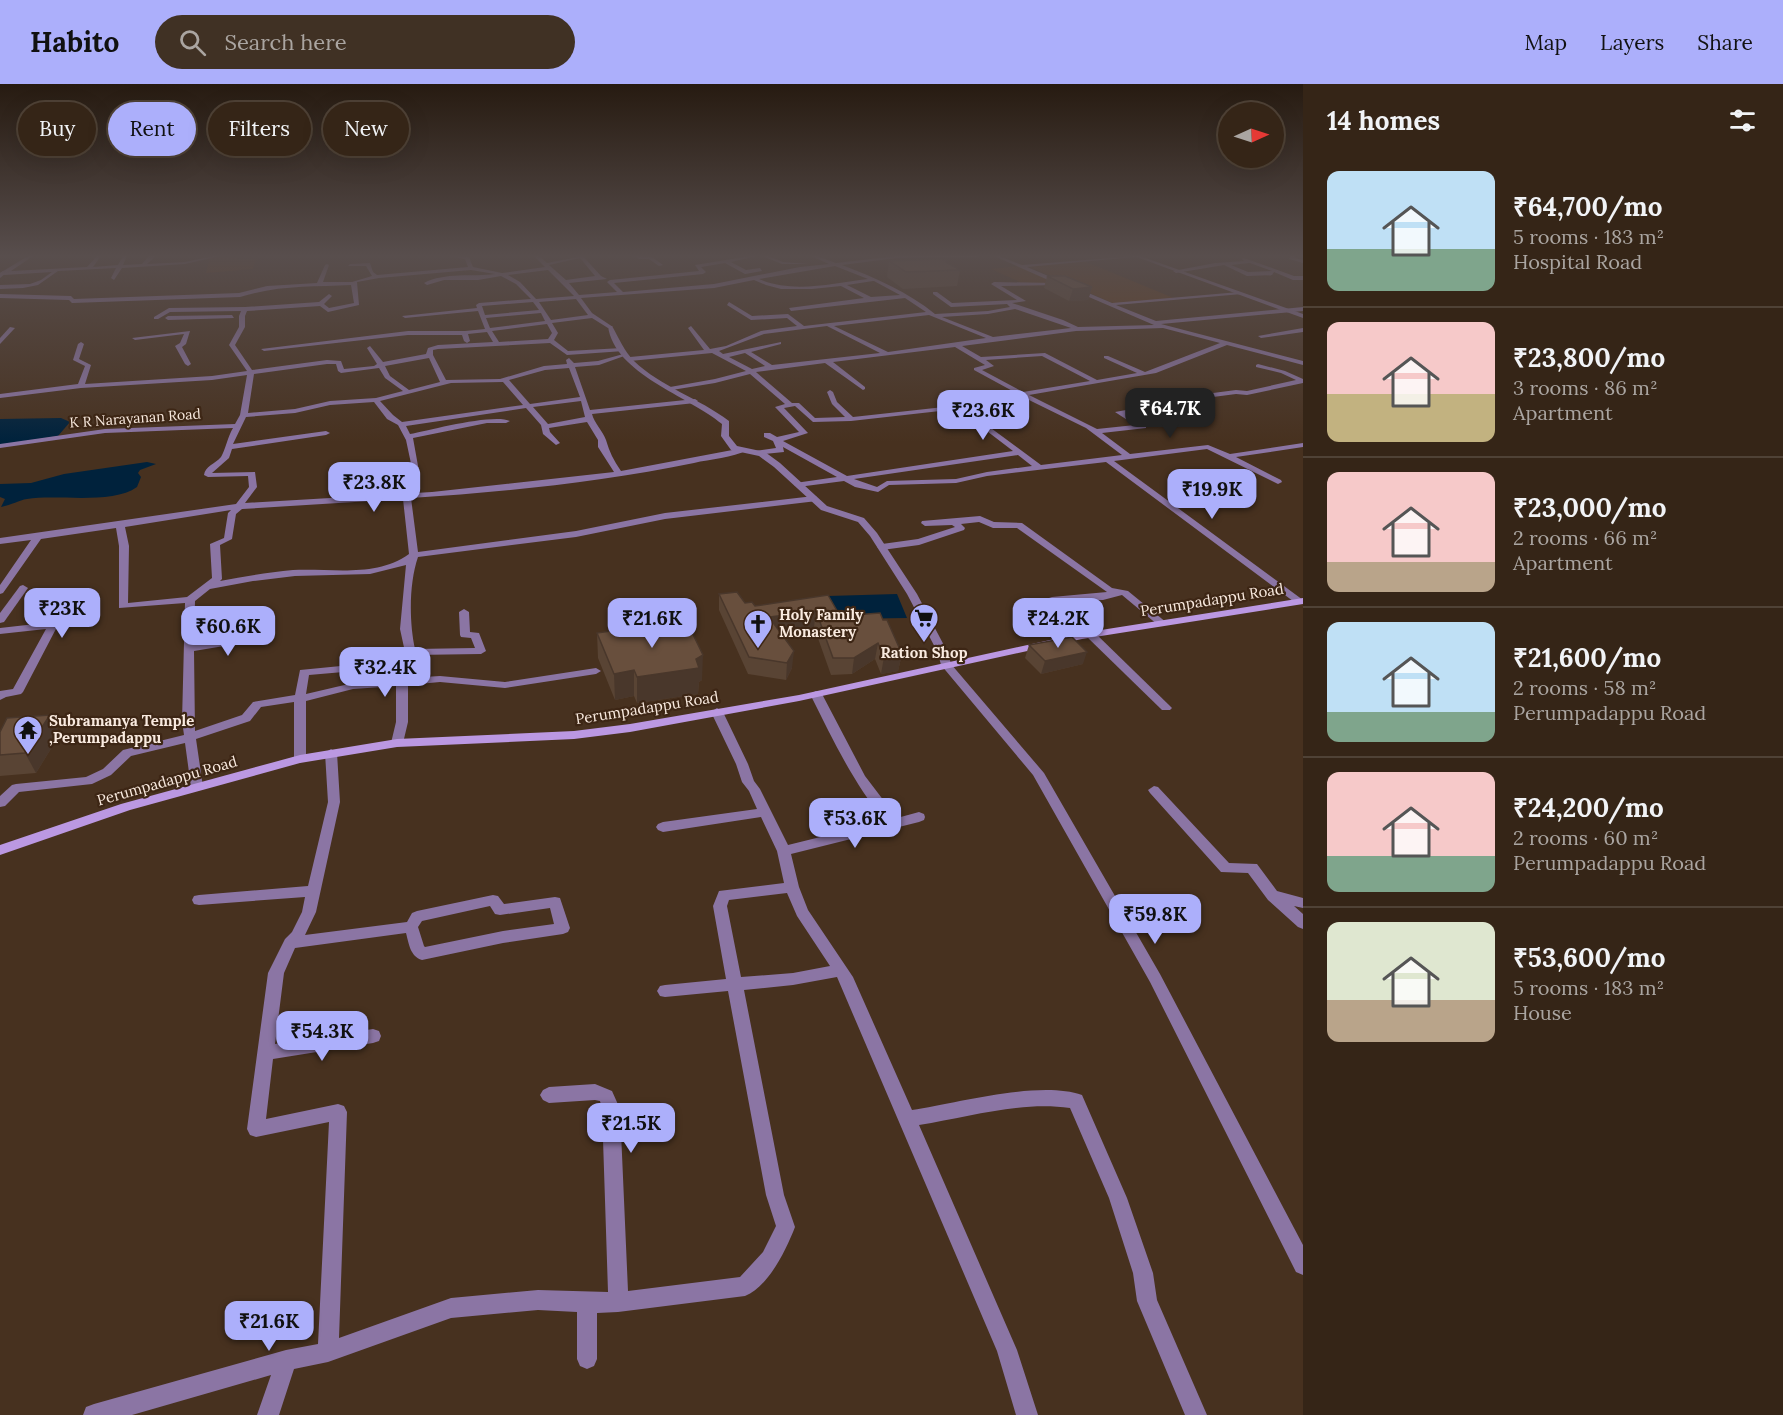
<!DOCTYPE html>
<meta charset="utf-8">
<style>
body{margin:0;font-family:Lora,serif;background:#403124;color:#f1f3f6;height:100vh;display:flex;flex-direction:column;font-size:22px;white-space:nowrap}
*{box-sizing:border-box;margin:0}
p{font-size:20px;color:#aaa5a1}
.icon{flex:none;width:33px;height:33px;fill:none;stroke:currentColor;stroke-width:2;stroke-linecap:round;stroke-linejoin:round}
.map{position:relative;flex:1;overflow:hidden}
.drawer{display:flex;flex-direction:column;background:#352517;width:480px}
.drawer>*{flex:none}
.banner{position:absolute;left:18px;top:18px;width:570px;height:54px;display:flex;gap:12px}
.needle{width:39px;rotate:87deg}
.buttons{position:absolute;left:1218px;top:18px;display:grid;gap:12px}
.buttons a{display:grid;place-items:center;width:66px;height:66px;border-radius:50%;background:#352517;box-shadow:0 6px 24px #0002,0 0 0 2px #4f4236;font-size:30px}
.price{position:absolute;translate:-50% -51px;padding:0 14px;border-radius:12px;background:#acaffb;color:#111;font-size:20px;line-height:39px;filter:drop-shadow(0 2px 3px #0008)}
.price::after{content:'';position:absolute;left:50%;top:36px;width:18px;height:14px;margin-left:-9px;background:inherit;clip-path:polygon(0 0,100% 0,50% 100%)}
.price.on{background:#222;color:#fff}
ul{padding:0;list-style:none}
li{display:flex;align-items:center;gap:18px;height:150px;padding:0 24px}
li+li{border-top:2px solid #4f4236}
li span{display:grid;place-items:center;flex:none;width:168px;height:120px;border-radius:12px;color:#555}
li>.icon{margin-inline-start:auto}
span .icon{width:72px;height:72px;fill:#fffc;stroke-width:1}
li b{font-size:26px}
h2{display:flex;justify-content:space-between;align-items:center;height:72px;padding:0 24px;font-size:26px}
.tag{padding:0 21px;border-radius:27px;background:#352517;box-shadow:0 6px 24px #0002,0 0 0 2px #4f4236;font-size:21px;line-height:54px}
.tag.on{background:#acaffb;color:#111}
header{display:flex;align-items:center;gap:36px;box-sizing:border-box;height:84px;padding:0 30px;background:#acaffb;color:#111}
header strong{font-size:28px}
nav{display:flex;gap:33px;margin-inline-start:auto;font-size:21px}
.search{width:420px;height:54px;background:#403124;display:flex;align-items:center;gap:15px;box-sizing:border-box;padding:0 21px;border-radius:33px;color:#aaa5a1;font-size:22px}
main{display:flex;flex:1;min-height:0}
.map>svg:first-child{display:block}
.green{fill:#613814}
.water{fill:#00223c}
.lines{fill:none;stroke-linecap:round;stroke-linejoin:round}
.minor{fill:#8b75a4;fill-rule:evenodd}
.tertiary{fill:#8b75a4;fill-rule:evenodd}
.secondary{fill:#bb98e2;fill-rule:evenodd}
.wall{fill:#594434}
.shaded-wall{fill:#49372b}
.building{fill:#684f3d;stroke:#49372b;stroke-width:1.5}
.labels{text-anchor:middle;stroke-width:4.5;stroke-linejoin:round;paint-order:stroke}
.far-street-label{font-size:14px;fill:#f9eadf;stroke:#3d2615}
.street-label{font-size:15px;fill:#f9eadf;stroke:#3d2615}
.poi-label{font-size:15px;font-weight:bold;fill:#f9eadf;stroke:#3d2615;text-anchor:start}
</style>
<header>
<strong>Habito</strong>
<div class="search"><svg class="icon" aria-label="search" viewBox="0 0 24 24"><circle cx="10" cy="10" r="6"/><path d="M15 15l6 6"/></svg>Search here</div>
<nav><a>Map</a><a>Layers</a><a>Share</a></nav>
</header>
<main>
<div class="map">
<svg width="1303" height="1331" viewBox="0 0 1303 1331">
<rect width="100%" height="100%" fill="#47311f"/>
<g class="green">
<path d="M237,172L238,175H256L253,185L206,189L210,173Z"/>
<path d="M1084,177L1176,215L1115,220L1028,182Z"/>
<path d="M1019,182L1060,200L1029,202L991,185Z"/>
</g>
<g class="water">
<path d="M61,334L70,338L58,352L0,361V335Z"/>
<path d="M147,378L156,380L140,386L138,389L141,393L137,403C112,421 57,410 27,415C19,416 12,421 1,423L5,415L0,413V400L31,399L64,390Z"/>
<path d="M897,510L907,534L837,535L828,512Z"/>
</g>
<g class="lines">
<g class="minor">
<path d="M28,172H33L11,187L87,183L97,172H101L93,183L118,181L123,172H127L123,181L142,180L149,172H156L147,180L185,178L213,172H220L185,180L122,184L114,196L111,194L116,184L58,187L38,201L23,204L0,205V201L30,200L41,196L52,188L4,191L0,189Z"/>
<path d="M449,172L469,173L473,183L502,189L545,183L534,172H539L547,179L583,172L601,192L607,195L569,199L579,211L617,208L607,198L610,196L699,187L695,181L750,172H756L731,178L746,186L760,184L762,187L745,190L725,179L701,183L706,188L703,190L614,199L623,208L714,200L800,183L829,180L811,172H817L836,179L896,172H979L977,173L897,174L842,181C876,194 908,208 935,230L988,227L1010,223L1007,220L951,223L933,210V208H937L952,219L1017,216L991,200L994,198L1055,199L994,172H999L1022,181L1136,172L1134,173L1027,183L1112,219L1239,208L1242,210L1116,221L1156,237L1303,223V227L1161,240L1303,277V281L1227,261L1156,289L1029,311L1097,345L1135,341L1115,328L1165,319L1161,313L1164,311L1203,306L1213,309L1236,306L1247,307L1296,296L1281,289L1256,283V281L1258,280L1285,287L1303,295V299L1247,311L1236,310L1213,313L1203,310L1169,314L1172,320L1171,321L1126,329L1146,340V344L1102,349L1130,370L1208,361L1230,370L1303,359V363L1236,373L1281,396L1282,398L1278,400L1207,365L1114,377L1303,516V520H1297L1106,378L987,392L956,399L889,401L878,408L855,403L844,397L798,403L794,401L795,399L837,393L783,363L784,368L754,371V367L776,364L773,357L764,353V349H770L777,353L799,348L775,323L785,320L750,290L715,299L672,306L670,305V303L715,295L746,287L712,269L630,277L627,275L630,273L704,266L688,244L691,242L710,265L726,262L761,247L797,242L787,234L751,236L727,221L729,218L752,232L788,230L804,242L926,228L905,214L791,227L789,224L864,214L841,202L812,205H781L766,201L754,196L714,204L581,214L592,229L613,243L608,244L592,234L552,239L558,249L554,256L568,267L622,264L624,267L567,271L550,259L438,265L433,266V271L446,296L500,295L544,282L567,280L566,276L569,274L574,279L598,277L627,269V271L599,281L575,283L590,326L695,315L698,317L695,319L592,330C594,339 603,347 606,356C610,369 613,375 621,387L743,364L747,366C733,374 710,375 694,379C601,398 506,408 411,414L418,468L576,447L665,429L814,412L817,413V417L665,435L576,453L418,473C409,499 409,538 415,565L475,564L471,554L461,553L460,551L459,528L464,525L469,528L470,548L479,549L486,567L481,570L414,571L408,594L440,592L505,598L596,584L601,587L596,590L505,604L440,598L408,601V638L403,659L397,663L391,659L396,638V602L353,605L306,617V675L300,679L294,675V618L261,623L250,637L196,655L203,703L201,706H193L191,703L185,659L131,672L111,691L92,700L19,708L5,722L0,723V712L12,701L16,700L86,693L103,685L123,666L184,651L182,637L185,519L119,524V462L116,444L41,455L8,502L3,509L0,510V501L31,456L0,460V454L236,420L249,403L248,392L208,393L204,391C205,382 215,380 221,373C225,367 228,352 233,344L105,349L0,364V360L105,345L235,340L240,331L247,291L212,296L81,304L0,314V310L78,300L85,282L73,276L78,260L81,258L84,260L79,275L91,281L85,300L212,292L247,287L229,261L239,243V232L241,227L170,228L158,235H154V233L169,224L245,223L319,218L329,210L332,212L324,220L329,224L354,219L351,201C312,203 278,201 240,213L72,219L69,216L0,214V210L71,212L74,215L239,209L267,202L317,199L325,181L327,180L329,181L323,198H352L372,192L366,182H348L350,180L370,179L373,188L377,191L468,183L465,175ZM580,174L595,192L566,196L549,181ZM835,182L868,195C833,199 793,210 759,195ZM471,186L495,190C472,193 445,188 424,199L427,201L444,196H478L501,192L516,200L531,215L479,219L476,221L477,224L402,232L405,234L478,227L485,245L465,247H408L261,265L264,267L408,251H462L464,257L467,259L470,257L468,250L487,248L493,258L438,261L428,264L426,270L383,278L370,262L367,264L377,280L374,282L344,285L341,277L327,276L252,286L235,261L245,243V232L247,227L320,222L328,228L359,221L357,198L379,194ZM548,186L574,212L536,215L520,198L508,191ZM873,197H874L900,211L871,213L847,201ZM1061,201L1154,241L1078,243L1063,236L1012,219L1026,217L1001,202ZM576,215L588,231L551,236L539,218ZM533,218L539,226L485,231L482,222ZM1015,225L1071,244L993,253L942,233L988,230ZM541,229L545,237L490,244L486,234ZM929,231L986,254L888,268L834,242ZM547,240L552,249L548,255L499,258L492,247ZM827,242L880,269L772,281L751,268L781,260V258L723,270L719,267L764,250ZM1163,244L1220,259L1145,288L1108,272H1104V274L1137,289L1097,296L1045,269L981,273L962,262L1076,247ZM955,263L985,281L974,284V286L1031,317L1086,344L1122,371L1041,381L942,308L939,310L940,311L953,322L853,333L837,318L833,308L830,306L827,308L832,320L845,333L815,334L799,319H792L756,288L825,279L863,306L865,305V303L833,278ZM745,269L765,282L752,285L729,273ZM1042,272L1090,297L1023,308L982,286L994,282L986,276ZM429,274L440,298L409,306L390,292L385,282ZM327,280H336L338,287L341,289L379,284L385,294L403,307L376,314L330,317L295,325L248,329L254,290ZM569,284L580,313L530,320L509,296L545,286ZM503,298L523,321L402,338L393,331L380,317L451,299ZM581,317L585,333L548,340L533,323ZM374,318L387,335L398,341L406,356L413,389L339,399H336V403L420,393L413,354L487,339H506L510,337C494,329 430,346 410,350L406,342L526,324L541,341L543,350L556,361L560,359L550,348L549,344L587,338L598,356V363L614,388L432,408L245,419L257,403L255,388L212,389L229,374L232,365L326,351L330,349L326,347L233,360L246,333L295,329L330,321ZM795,322L813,338L851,337L958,325L1013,367L847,392L783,357L808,349L784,324ZM1018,371L1032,382L987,388L956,395L887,397L877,403L854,395ZM403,415L409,470C376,494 331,484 293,486C268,488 244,493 220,497L222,495L220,461L232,455L236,430L242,425ZM231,426L228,429L224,454L210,460L212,494L187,513L128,519L129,462L125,443ZM406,481L400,545L405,568L402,576L300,586L295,611L253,618L242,631L195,647L194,567L224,562L264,559L269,556L264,553L224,556L194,561L195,517L210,505L253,497L295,492L370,490ZM401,583L397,595L353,599L306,610L309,591Z"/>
<path d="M634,172L652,173L663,181L659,182L649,175H639Z"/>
<path d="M762,172H768L783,178L808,180H782Z"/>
<path d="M1291,172H1296L1295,174L1303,176V179L1289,175Z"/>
<path d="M1244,174L1294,192H1303V196H1293L1274,188L1272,191L1247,192L1224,181L1176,189L1173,187L1215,179L1244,177L1242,175ZM1249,179H1250L1272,187L1248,188L1231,181Z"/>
<path d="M232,231L234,234L168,236L165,234L168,232Z"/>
<path d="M10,243L15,244L0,260V254Z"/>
<path d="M1303,244V248L1261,254L1258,252Z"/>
<path d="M190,247L186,260L182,263L191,280L188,282L185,280L175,262L180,259L184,250L135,256L132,254Z"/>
<path d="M980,432L994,438L1022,439L1112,504L1128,507L1167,539L1162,542L1158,541L1122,511L1103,516L1049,518V514L1052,513L1107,508L1017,444H993L979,438L961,440L965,444L964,446L919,461L882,466L877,463L882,460L918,455L955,443L952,441L925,442L921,439L922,437Z"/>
<path d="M23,501L28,504L4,538L0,539V529L20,502Z"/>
<path d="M53,538L58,541L23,608L21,610L6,613L0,616V607L13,605L46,545L0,550V544Z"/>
<path d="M1090,547L1094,548L1170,622L1172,624L1170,626H1162L1086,552L1085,550L1086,548Z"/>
<path d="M816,607L822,610L865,692L897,734L919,728L924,730L925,733L924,736L919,738L791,770L799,803L808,826L853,893L912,1026C957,1019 1040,996 1082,1011L1127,1114L1153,1189L1157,1216L1207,1331H1185L1137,1217L1133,1189L1109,1114L1070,1024C1020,1017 969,1033 919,1041L1017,1266L1038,1331H1016L997,1267L837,893L793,901L744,906L784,1111L795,1143C786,1166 769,1202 745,1212L618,1228L597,1229V1275L594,1282L587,1285L580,1282L577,1275V1228L538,1226L451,1234L328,1278L294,1285L279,1331H257L271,1291L132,1331H83L86,1323L94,1320L286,1266L318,1260L329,1038L256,1053L250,1051L247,1045L268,889L285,855L292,848L302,828L305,813L199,821L194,820L192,816L194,812L199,811L308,802L328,718L325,669L331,665L337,669L340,718L316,828L305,851L407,838L412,829L417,827L493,811L498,812L504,820L555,813L560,814L570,844L568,848L563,850L503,859L422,876C410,872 409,860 406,849L295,864L284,889L275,960L373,945L379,947L381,952L379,957L373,959L273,975L266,1035L338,1020L344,1022L347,1028L339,1254L451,1214L538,1206L608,1208L602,1025L600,1017L595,1016L549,1019L543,1016L540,1011L543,1006L549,1003L595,1000L612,1007L620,1025L628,1207L740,1193L763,1168L776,1142L766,1111L728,907L665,913L660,912L657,907L660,902L665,901L726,895L713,822L719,807L784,799L777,767L761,733L663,748L658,746L656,743L658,740L663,738L757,725L749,707L742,698L736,680L711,628L717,624L723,628L748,680L754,697L760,705L788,761L885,737C853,699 832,654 810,610ZM787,809L797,832L830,882L793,889L741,893L727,822L729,816ZM490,822L495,830L500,831L550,824L554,840L503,847L425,863L424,862L418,843L422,837Z"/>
<path d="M1154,702L1158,703L1229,779L1257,780L1277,807L1303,814V824L1294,822L1303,830V845L1298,843L1268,816L1248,789L1221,788L1150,709L1148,706Z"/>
</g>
<g class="tertiary">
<path d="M1134,172H1140L1303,230V234Z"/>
<path d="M3,187L6,189L0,194V189Z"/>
<path d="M608,242H612C619,254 624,267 634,277C661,303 699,314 729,337V352L737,362L765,368L780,379L827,422L864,434L877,449L917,510L948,569L951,580L1044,689L1160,890L1303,1161V1191L1296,1188L1150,898L1033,691L941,581L938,569L907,510L870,452L858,438L821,426L774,383L759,372L731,366L721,352L722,340C689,312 614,290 608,242Z"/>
</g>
<path class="secondary" d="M1303,514V520L1082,555L799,617L630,648L574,655L397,663L300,679L130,726L0,771V761L121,720L300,671L397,655L574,647L630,640L799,611L1082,549Z"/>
</g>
<g class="wall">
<path d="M889,177L946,178L960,186L957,202L903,205L887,193Z"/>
<path d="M1047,192L1092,203L1088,216L1069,217L1044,204Z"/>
<path d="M719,510L755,522L828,511L840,532L902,570L898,587L881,590L875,575L852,590L831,591L814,543L779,548L792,584L786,596L748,590L719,526Z"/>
<path d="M597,549L702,596L699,598L698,610L637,619L634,612L615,616L598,574Z"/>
<path d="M1029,561L1083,580L1041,590L1025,574Z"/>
<path d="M50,631L60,650L36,689L0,692V648Z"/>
</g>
<g class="shaded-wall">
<path d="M1092,203L1088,216L1069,217L1073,205Z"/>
<path d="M816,527L814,543L767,549L769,533Z"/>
<path d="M878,559L875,575L852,590L854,574Z"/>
<path d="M794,567L792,584L786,596L787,579Z"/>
<path d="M1087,568L1083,580L1041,590L1045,577Z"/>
<path d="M902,570L898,587L881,590L884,573Z"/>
<path d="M703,571L702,596L699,598L698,610L637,619V593L696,575Z"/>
<path d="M634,586V612L615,616L614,590Z"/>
<path d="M50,631L60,650L36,689L25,669Z"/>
</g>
<g class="building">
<path d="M939,175L946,176V178L960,186L906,188L889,177Z"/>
<path d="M1047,192H1065L1092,203L1073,205Z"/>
<path d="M737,508L745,519L752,518L755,522L828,511L840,532L880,529L883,536H887L902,570L884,573L878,559L854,574H833L816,527L769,533L794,567L787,579L749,573L719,510Z"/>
<path d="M686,536L703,571L696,575L699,584L637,593L634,586L614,590L597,549Z"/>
<path d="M1072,553L1087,568L1045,577L1029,561Z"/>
<path d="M50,631L25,669L0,671V648L7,634Z"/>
</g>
<linearGradient id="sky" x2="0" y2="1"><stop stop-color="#271b11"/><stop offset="0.48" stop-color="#584e4d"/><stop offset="1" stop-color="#584e4d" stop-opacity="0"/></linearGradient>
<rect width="1303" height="358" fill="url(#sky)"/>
<defs>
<g id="supermarket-pin" transform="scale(1.5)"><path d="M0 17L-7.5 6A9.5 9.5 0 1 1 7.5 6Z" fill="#acaffb" stroke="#3d2615"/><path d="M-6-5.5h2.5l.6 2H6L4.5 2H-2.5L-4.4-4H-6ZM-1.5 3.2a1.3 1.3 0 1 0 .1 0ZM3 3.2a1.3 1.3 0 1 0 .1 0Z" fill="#111"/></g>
<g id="church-pin" transform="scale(1.5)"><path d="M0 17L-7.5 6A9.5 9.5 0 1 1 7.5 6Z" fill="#acaffb" stroke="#3d2615"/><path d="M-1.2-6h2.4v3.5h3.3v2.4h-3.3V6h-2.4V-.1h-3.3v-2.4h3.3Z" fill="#111"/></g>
<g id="temple-pin" transform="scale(1.5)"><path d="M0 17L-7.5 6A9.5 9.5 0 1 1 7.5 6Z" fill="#acaffb" stroke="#3d2615"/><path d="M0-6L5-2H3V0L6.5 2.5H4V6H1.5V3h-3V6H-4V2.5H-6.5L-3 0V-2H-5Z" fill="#111"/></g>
</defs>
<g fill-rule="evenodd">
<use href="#supermarket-pin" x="924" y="534"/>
<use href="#church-pin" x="758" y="540"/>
<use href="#temple-pin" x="28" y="646"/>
</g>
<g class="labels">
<g class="far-street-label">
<text transform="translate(135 334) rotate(-4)" y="5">K R Narayanan Road</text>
</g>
<g class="street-label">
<text transform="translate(1212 516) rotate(-9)" y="5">Perumpadappu Road</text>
<text transform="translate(647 624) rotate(-9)" y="5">Perumpadappu Road</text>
<text transform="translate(167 697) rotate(-16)" y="5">Perumpadappu Road</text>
</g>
<g class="poi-label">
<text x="779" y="536">Holy Family<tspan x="779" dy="17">Monastery</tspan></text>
<text x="924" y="574" text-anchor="middle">Ration Shop</text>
<text x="49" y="642">Subramanya Temple<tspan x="49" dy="17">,Perumpadappu</tspan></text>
</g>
</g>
</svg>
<div class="buttons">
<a><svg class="needle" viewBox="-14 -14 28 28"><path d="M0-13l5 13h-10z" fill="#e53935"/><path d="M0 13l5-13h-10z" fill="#aaa5a1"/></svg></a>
</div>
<b class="price on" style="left:1170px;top:355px">₹64.7K</b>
<b class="price" style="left:983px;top:357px">₹23.6K</b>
<b class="price" style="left:374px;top:429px">₹23.8K</b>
<b class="price" style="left:1212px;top:436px">₹19.9K</b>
<b class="price" style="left:62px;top:555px">₹23K</b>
<b class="price" style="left:652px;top:565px">₹21.6K</b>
<b class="price" style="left:1058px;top:565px">₹24.2K</b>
<b class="price" style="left:228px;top:573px">₹60.6K</b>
<b class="price" style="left:385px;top:614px">₹32.4K</b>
<b class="price" style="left:855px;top:765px">₹53.6K</b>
<b class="price" style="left:1155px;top:861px">₹59.8K</b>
<b class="price" style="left:322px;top:978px">₹54.3K</b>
<b class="price" style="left:631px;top:1070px">₹21.5K</b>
<b class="price" style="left:269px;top:1268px">₹21.6K</b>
<div class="banner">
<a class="tag">Buy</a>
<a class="tag on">Rent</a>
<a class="tag">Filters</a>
<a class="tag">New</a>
</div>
</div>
<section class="drawer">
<h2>14 homes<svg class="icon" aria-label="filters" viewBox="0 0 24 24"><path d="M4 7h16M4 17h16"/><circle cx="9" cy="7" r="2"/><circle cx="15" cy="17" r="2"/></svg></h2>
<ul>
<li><span style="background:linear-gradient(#bfe0f5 65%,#7fa58c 0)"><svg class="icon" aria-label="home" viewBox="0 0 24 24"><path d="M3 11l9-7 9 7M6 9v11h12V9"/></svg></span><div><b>₹64,700/mo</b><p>5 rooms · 183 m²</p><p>Hospital Road</p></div></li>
<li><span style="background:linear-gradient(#f6c9c9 60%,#c2b280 0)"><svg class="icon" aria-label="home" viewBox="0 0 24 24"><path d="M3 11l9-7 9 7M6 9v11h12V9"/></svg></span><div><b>₹23,800/mo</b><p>3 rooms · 86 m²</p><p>Apartment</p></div></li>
<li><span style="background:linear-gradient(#f6c9c9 75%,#b9a48a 0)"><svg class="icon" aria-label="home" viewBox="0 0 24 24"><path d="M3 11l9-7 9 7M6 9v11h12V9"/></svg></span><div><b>₹23,000/mo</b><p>2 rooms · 66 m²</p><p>Apartment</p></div></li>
<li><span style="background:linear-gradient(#bfe0f5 75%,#7fa58c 0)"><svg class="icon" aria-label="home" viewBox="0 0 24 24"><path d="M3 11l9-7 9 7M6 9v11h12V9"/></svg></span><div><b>₹21,600/mo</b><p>2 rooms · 58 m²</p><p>Perumpadappu Road</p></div></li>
<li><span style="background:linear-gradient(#f6c9c9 70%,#7fa58c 0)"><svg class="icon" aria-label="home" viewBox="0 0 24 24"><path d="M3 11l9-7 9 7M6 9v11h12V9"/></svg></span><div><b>₹24,200/mo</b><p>2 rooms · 60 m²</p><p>Perumpadappu Road</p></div></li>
<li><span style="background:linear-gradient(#dfe7d0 65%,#b9a48a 0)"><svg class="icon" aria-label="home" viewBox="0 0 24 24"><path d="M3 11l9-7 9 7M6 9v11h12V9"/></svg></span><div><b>₹53,600/mo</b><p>5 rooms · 183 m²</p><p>House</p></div></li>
</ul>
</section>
</main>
